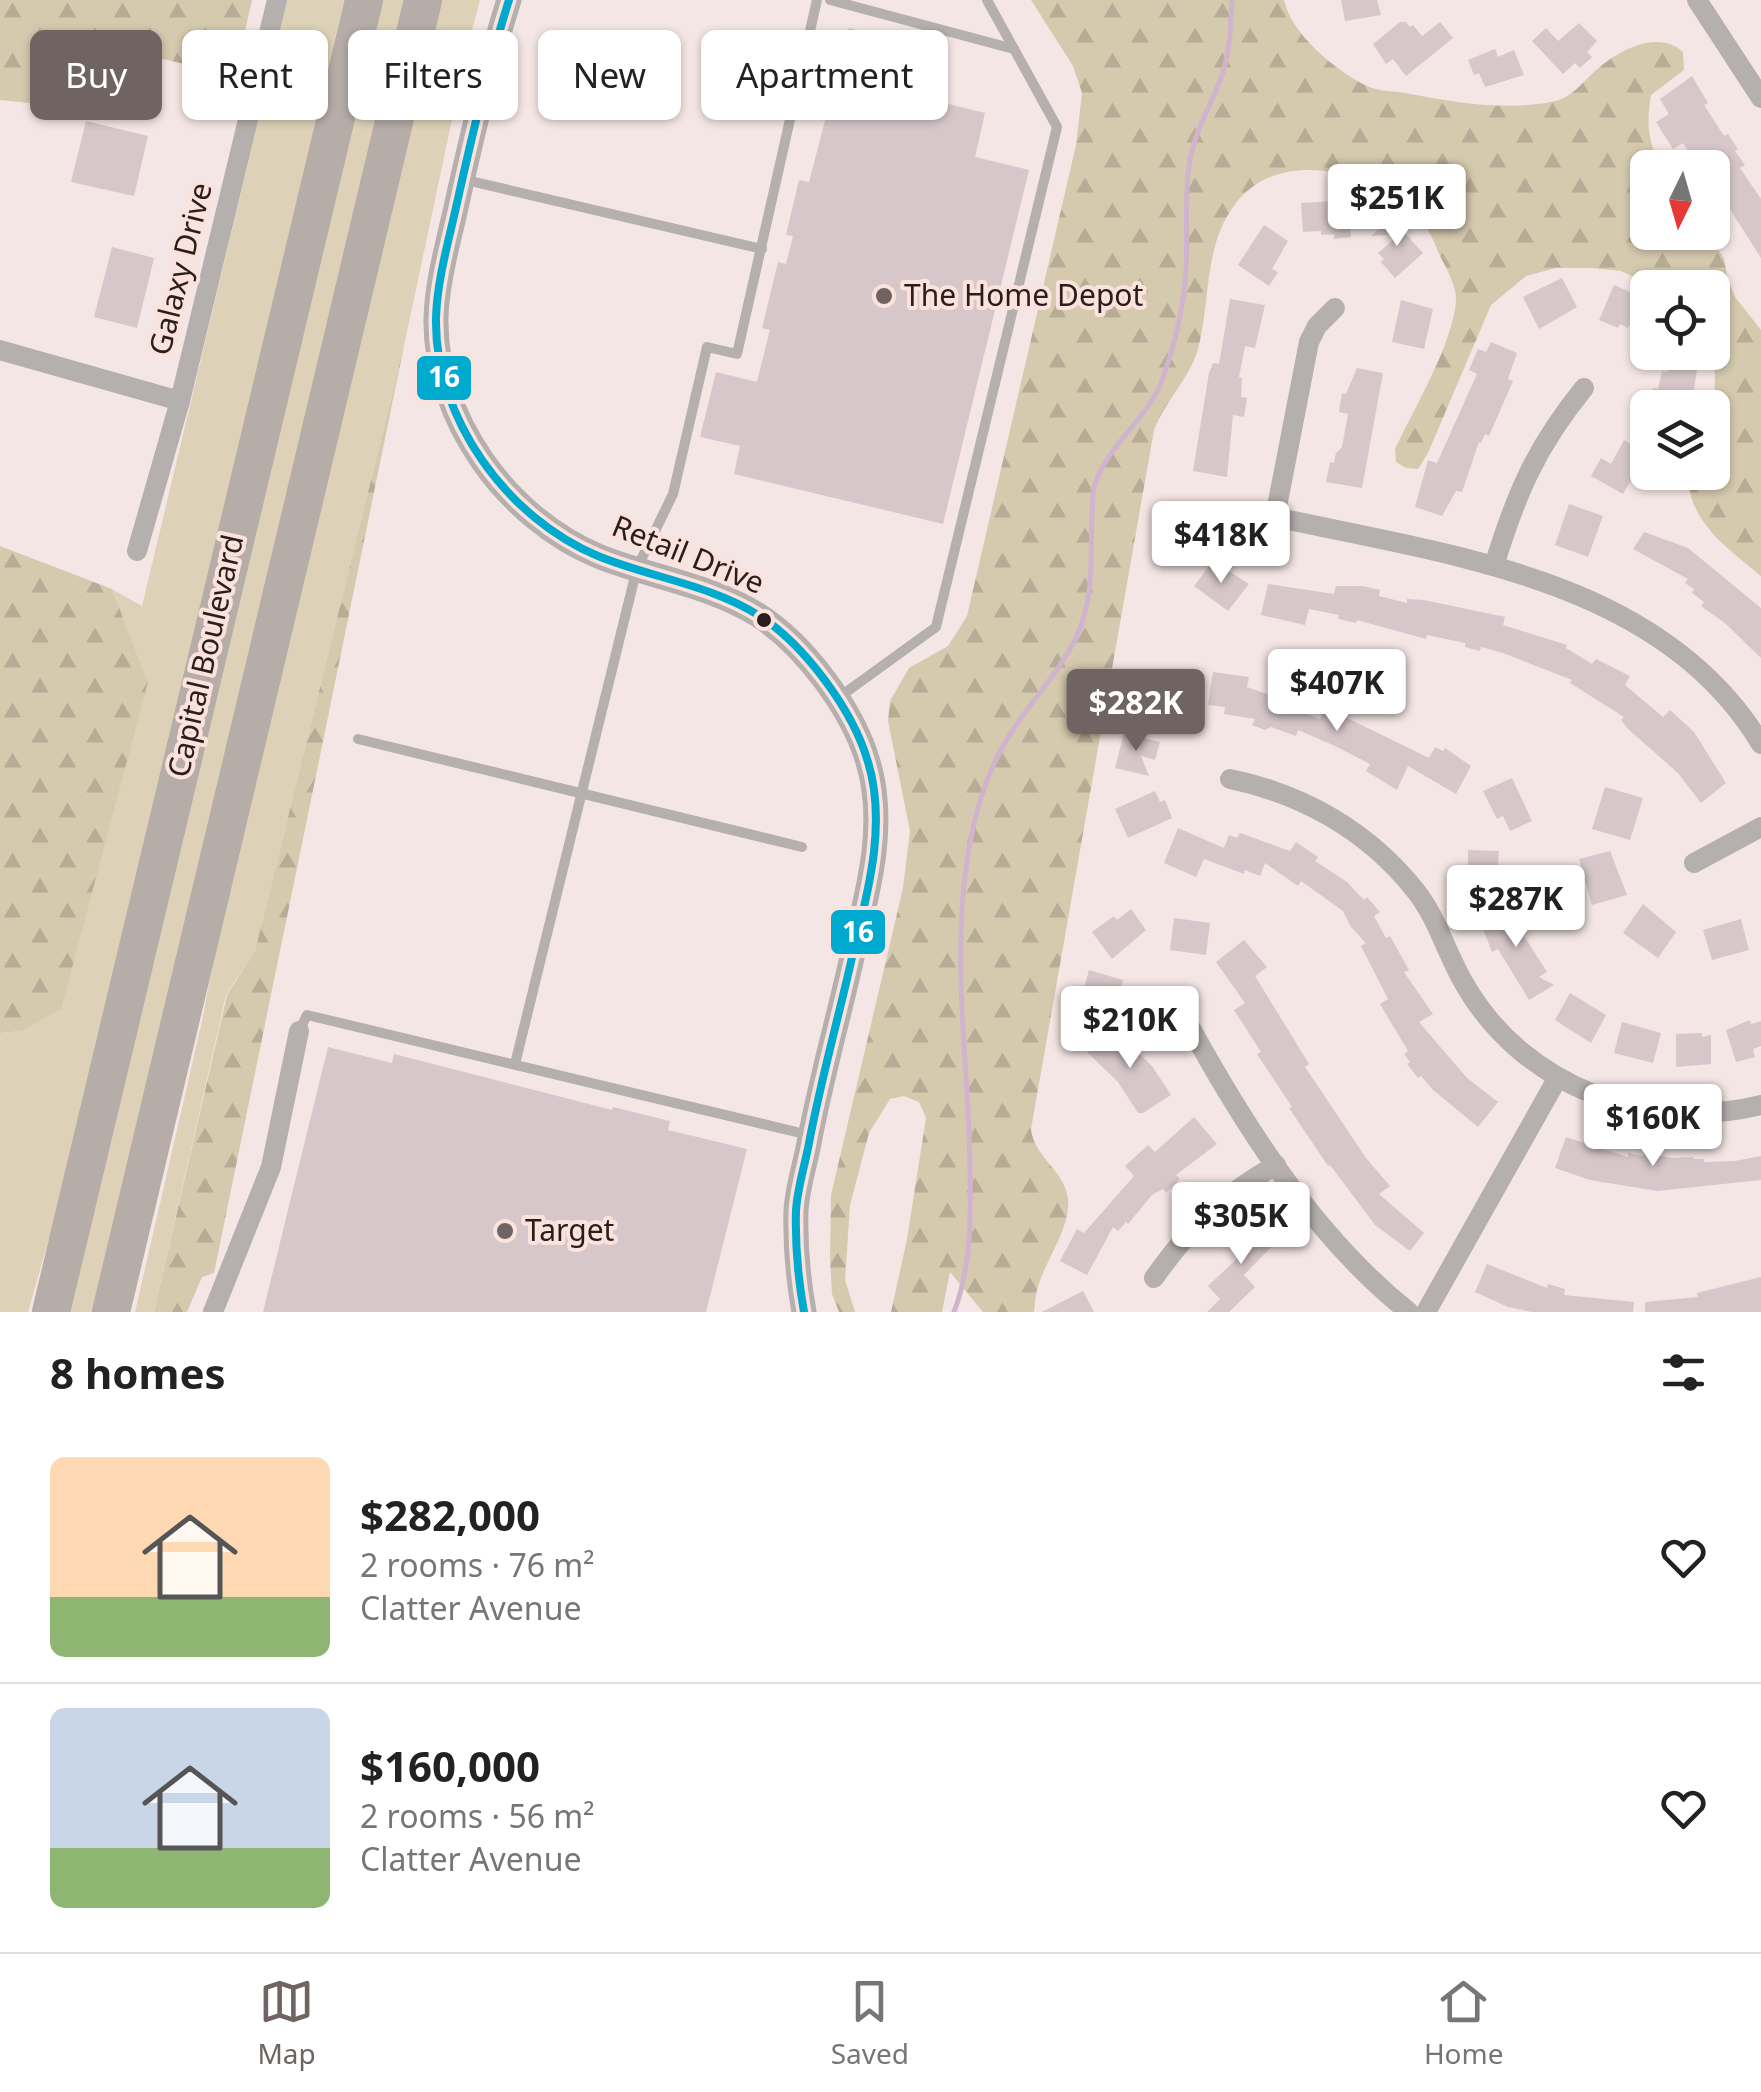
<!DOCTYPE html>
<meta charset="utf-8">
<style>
body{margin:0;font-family:"Noto Sans",sans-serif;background:#f2f2f2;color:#222;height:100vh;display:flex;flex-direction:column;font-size:38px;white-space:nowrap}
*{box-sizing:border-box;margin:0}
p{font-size:32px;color:#767676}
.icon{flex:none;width:55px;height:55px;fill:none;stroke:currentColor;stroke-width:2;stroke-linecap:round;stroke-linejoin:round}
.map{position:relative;height:1312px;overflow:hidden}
.panel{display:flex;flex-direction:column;background:#fff;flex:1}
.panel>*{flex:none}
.hud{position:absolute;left:30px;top:30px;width:1000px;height:90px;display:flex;gap:20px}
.needle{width:65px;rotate:185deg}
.fabs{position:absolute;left:1630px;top:150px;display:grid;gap:20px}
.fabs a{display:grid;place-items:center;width:100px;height:100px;border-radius:15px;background:#fff;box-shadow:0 2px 8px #0004;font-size:50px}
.price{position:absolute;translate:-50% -85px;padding:0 22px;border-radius:10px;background:#fff;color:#222;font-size:32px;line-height:65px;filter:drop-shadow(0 2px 5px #0008)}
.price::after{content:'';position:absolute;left:50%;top:60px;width:30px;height:22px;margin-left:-15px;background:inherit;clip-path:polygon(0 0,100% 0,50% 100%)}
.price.selected{background:#706462;color:#fff}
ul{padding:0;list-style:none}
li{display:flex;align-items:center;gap:30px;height:250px;padding:0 50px}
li+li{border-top:2px solid #e0e0e0}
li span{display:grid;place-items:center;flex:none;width:280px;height:200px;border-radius:15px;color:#555}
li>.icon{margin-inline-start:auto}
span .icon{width:120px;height:120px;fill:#fffc;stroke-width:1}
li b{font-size:42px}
h2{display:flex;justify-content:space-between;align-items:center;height:120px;padding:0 50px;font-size:42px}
.chip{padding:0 35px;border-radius:15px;background:#fff;box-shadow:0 2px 8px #0004;font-size:35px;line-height:90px}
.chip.selected{background:#706462;color:#fff}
.menu{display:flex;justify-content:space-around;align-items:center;height:140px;border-top:2px solid #e0e0e0;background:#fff;font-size:28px;color:#767676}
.menu a{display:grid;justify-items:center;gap:5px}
.menu .selected{color:#706462}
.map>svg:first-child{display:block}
.grass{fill:#ddd2b7}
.forest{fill:url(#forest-firs)}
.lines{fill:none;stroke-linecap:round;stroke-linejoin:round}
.stream{stroke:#d0b4ce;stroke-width:5}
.building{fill:#d7c7ca}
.service{stroke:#b5afad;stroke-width:10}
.minor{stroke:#b5afad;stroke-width:20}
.tertiary{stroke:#b5afad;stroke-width:25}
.motorway{stroke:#b6aca8;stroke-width:38}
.bus-1-casing{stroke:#fbe2dd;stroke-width:15}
.bus-1{stroke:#00a9ce;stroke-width:8}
.poi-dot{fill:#706462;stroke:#fbe2dd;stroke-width:4}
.bus-dot{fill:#291e1c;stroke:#fbe2dd;stroke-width:4}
.labels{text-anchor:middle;stroke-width:8;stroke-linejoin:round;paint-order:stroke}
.street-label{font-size:30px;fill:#291e1c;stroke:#fbe2dd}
.poi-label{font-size:30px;fill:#291e1c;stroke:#fbe2dd;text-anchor:start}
.line-badge{stroke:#fbe2dd;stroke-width:4}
.badge-label{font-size:28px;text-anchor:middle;font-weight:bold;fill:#fff}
</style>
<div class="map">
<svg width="1761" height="1312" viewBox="0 0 1761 1312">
<defs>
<pattern id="forest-firs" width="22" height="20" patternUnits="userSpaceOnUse" patternTransform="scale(2.5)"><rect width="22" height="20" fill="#d5c9ae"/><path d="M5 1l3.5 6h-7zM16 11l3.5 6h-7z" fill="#b7ac95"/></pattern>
</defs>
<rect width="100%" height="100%" fill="#f4e6e4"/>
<g class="grass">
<path d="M287,0H344L88,1102L28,1312H0V1033L21,1031L148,682L112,589L142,606Z"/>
<path d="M376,0H411L99,1312H63Z"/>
<path d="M439,0H480L467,49L404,346L255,951L226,995L154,1312H135L202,1021L231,868Z"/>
</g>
<g class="forest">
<path d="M0,0H252L241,48L212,70L99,45L39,104L0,100Z"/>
<path d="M1031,0H1284C1291,34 1336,71 1367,86C1378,91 1393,91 1405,93C1452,102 1503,111 1551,102C1574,98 1583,80 1600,67C1622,49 1658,30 1683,52L1684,70L1651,95C1646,124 1648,142 1661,167L1648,168V232L1706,233L1724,258L1728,280L1735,297L1761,330V576C1730,550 1685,520 1689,473L1712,472L1715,375L1710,353L1712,352V288L1655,287L1621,271L1592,268H1556L1526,276L1491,305L1428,453L1418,469L1406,468L1396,462L1395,449C1414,409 1453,343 1456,301C1457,288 1447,269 1441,258C1436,247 1431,233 1424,224C1382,174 1283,143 1236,203C1203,245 1211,300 1198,349C1190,378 1165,401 1154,430L1031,1129C1034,1157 1064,1170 1068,1198C1071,1226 1049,1255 1040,1281C1036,1290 1035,1302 1034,1312H983L950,1272L942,1312H891L907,1239L926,1118L919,1102L904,1096L890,1099L869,1133L850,1205L845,1280L855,1312H839L832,1294L830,1259L831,1195L903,888L910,831L888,721L890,701L909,668L948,646L967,616L1076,145L1082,93L1073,66Z"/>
<path d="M404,346L214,1273L202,1277L187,1312H154L227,995L255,951Z"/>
<path d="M0,546L112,589L148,682L61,1009L21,1031L0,1033Z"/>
</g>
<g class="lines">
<path class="stream" d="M954,1312C972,1265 971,1213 970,1163C968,1062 952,961 967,861C974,813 987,767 1015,727C1036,695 1063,668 1078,633C1095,594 1090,555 1092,514C1093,504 1092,493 1095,484C1107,446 1146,420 1161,383C1174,348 1183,310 1186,272C1188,237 1184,201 1189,167C1193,132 1211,107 1222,75C1230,50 1231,25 1232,0"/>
</g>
<g class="building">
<path d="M1341,0H1377L1381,15L1345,21Z"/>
<path d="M1400,22H1406L1410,27L1413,25L1422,36L1440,22L1453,38L1406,76L1393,59L1386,64L1373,44Z"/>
<path d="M1579,23L1597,41L1587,52L1592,57L1580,68L1575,63L1563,74L1532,41L1546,28L1558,41Z"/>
<path d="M849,28L867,33L855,81L985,113L975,157L1029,170L943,524L734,474L740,446L700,437L716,372L757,382L770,330L762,328L778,262L786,264L793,236L786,235L799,180L809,182Z"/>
<path d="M1495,49L1498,57L1514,50L1524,75L1485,87L1479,73L1474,75L1468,60Z"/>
<path d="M1692,76L1708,103L1704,105L1724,136L1728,134L1738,149L1735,151L1745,165L1740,168L1761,199V258L1712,181V168H1700L1683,143L1673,149L1656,122L1669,114L1660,99Z"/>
<path d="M86,121L148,136L134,196L71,182Z"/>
<path d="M1348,200L1351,237L1334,239V234L1321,235V231L1303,232L1301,203Z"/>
<path d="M1391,218L1423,253L1395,278L1381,262L1384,259L1378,253L1400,234L1371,236Z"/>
<path d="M1264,225L1288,241L1272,269L1278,272L1269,286L1238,265Z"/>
<path d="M112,247L154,258L137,328L94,317Z"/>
<path d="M1562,278L1577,307L1539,329L1523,297Z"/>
<path d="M1614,285L1648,300V330L1629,325L1628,328L1620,324L1618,328L1599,320Z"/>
<path d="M1230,299L1265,305L1255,348L1245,346L1239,377L1242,378L1241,397L1247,398L1244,417L1233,415L1227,477L1193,471L1209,373L1213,363L1219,364Z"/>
<path d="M1401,300L1433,309L1424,349L1392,342Z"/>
<path d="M1491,342L1517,353L1508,379L1513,381L1489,436L1485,434L1481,443L1479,442L1462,492L1456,491L1442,516L1415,507L1428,460L1437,463L1477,374L1469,370L1478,349L1486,352Z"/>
<path d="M1669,364L1697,370L1691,408H1649L1653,388L1658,389L1662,371L1667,372Z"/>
<path d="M1357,368L1383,373L1362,488L1326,482L1330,462L1334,463L1336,453L1342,447L1348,414L1339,412L1342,393L1346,394Z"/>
<path d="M1624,440L1647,453L1623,494L1591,476L1601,458L1611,464Z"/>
<path d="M1202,501L1204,528L1196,529L1199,547L1163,551L1161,534L1170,533L1169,525L1173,524L1171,504Z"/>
<path d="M1569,504L1603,516L1588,557L1555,545Z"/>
<path d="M1644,532L1688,548L1761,608V658L1726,624L1701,606L1704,602L1692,593L1694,589L1685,583L1688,579L1633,549Z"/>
<path d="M1213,561L1249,584L1228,611L1194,586Z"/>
<path d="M1268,584L1334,594L1336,586H1362L1380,590L1379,596L1407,603V599L1424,600L1505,617L1503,625L1567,645L1566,648L1592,664L1596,659L1630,676L1625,685L1663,717L1670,710L1694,732L1726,783L1701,803L1678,773L1628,729L1621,720L1624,717L1570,683L1572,680L1503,653L1481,647L1480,651L1465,647V643L1427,635L1426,639L1357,620L1356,623L1338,619L1339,615L1309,609L1305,625L1261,615Z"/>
<path d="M1178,669L1175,682L1191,700L1178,712L1170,702L1165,720L1156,728L1139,709L1153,697L1150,693Z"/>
<path d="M1213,672L1249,677L1247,687L1290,702L1288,707L1320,719L1325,709L1337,713L1429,758L1435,747L1443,751L1445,748L1471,766L1456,794L1408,766L1397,790L1366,771L1370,764L1335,746L1298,730L1296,736L1271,727L1265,730L1252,725L1255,719L1224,714L1225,707L1208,705Z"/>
<path d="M1124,733L1160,742L1155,760L1141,756L1149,776L1115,768Z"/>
<path d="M1512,778L1532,821L1510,831L1503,816L1497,819L1483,791Z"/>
<path d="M1605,787L1643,798L1630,840L1592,829Z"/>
<path d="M1155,791L1160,802L1165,800L1172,818L1128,838L1115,809Z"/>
<path d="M1178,828L1224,848L1229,835L1237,838L1240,833L1290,851L1296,842L1318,857L1315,861L1347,882L1364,900L1367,897L1380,912L1374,916L1386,938L1390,936L1409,970L1404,972L1433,1014L1419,1022L1467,1078L1498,1102L1478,1127L1433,1090L1421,1076L1418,1078L1407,1064L1410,1062L1404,1054L1408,1051L1380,1004L1388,999L1361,946L1366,943L1351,927L1343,911L1301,881L1298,886L1265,863L1260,876L1245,870L1244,874L1204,859L1196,877L1164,863Z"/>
<path d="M1468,850L1499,851L1497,878L1493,877L1491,895L1468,894Z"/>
<path d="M1610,851L1627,895L1592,905L1579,859Z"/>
<path d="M1512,904L1527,934L1524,936L1547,972L1539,977L1554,985L1529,1000L1498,949L1492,952L1480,921Z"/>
<path d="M1643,904L1676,932L1658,958L1623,933Z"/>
<path d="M1131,909L1146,930L1112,959L1092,932L1114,916L1117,920Z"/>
<path d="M1174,918L1210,923L1206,955L1170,950Z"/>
<path d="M1741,919L1749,950L1712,960L1703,930Z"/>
<path d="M1244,940L1267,967L1255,976L1309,1064L1305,1067L1366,1158L1390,1186L1379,1194L1424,1233L1410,1251L1375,1225L1330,1165L1328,1166L1289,1108L1292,1107L1257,1054L1261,1052L1234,1010L1245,1003L1216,962Z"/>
<path d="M1089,970L1123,980L1114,1013L1080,1003Z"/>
<path d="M1570,993L1606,1015L1591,1043L1555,1020Z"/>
<path d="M1750,1020L1751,1024L1761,1021V1046L1753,1049L1755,1057L1736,1062L1726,1030Z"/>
<path d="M1622,1022L1661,1033L1653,1063L1614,1053Z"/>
<path d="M1111,1027L1152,1066L1171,1095L1143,1113H1138L1118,1082L1087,1052Z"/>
<path d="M1702,1033V1037L1711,1035V1064L1676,1067V1034Z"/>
<path d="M328,1047L392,1063L394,1054L612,1110L613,1107L670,1121L668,1130L747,1149L706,1312H263Z"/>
<path d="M1194,1117L1217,1144L1176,1175L1180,1179L1166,1193L1163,1189L1152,1195L1128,1224L1126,1222L1118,1231L1113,1227L1087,1275L1060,1261L1077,1229L1084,1233L1134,1176L1125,1166L1148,1145L1155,1152Z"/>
<path d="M1566,1137L1628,1157V1153L1643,1156V1153L1672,1158L1693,1157V1159H1704V1162L1735,1161L1761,1156V1180L1657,1191L1590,1180L1555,1168Z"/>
<path d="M1252,1218L1276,1242L1244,1275L1255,1287L1229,1312H1207L1220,1299L1208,1286L1240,1256L1227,1243Z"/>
<path d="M1487,1264L1547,1288L1548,1284L1565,1289L1564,1295L1634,1302L1633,1312H1532L1508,1307L1475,1292Z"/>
<path d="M1761,1277V1312H1645V1302L1698,1297L1697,1293Z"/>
<path d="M1083,1291L1094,1312H1042Z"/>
</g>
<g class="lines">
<g class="service">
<path d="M830,0L1014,49"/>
<path d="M466,180L762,249"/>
<path d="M838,698L936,627L1057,127L987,0"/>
<path d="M358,739L802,847"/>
<path d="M299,1031L307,1015L809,1135"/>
<path d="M515,1064L637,568L673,494L707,347L737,354L817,0"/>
</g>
<g class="minor">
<path d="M1697,0L1761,98"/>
<path d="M1335,308L1317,326L1309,342L1275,517C1447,555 1661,578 1761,744"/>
<path d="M0,350L180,401"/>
<path d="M137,551L180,401L277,0"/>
<path d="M1494,566C1516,494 1536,447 1584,388"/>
<path d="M1230,779C1303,794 1368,831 1415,890C1437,917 1447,955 1465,985C1524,1087 1648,1133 1761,1105"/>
<path d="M1694,863L1761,827"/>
<path d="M1183,1014C1241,1121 1313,1236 1409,1312"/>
<path d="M1154,1278C1191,1226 1220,1197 1276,1165"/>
<path d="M213,1312L271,1167L299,1031"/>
<path d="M1426,1312L1557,1079"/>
</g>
<path class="tertiary" d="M509,0C488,66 472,135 457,203C449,240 437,280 436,318C434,418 507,518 598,556C649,577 711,585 758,615C804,644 853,710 868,762C887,824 868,892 853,953C839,1016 821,1079 809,1143C805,1165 797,1189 796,1211C795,1245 798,1278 804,1312"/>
<g class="motorway">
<path d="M51,1312L364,0"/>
<path d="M111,1312L423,0"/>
</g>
<g class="bus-1-casing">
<path id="bus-1" d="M509,0C488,66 472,135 457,203C449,240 437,280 436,318C434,418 507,518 598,556C649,577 711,585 758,615C804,644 853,710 868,762C887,824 868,892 853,953C839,1016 821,1079 809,1143C805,1165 797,1189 796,1211C795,1245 798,1278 804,1312"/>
</g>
<use href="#bus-1" class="bus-1"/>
</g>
<g class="poi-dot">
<circle cx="884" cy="296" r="10"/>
<circle cx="505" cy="1231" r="10"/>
</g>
<circle class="bus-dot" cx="764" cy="620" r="9"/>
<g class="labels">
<g class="street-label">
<text transform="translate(181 269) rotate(-76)" y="10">Galaxy Drive</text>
<text transform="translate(688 555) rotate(22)" y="10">Retail Drive</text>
<text transform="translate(206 656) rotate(-77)" y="10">Capital Boulevard</text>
</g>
<g class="poi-label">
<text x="904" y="306">The Home Depot</text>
<text x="525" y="1241">Target</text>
</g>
</g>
<g class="line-badge">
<rect x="415" y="354" width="58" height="48" rx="10" fill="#00a9ce"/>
<rect x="829" y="908" width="58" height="48" rx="10" fill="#00a9ce"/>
</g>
<g class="badge-label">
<text x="444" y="387">16</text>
<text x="858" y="942">16</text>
</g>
</svg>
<div class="fabs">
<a><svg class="needle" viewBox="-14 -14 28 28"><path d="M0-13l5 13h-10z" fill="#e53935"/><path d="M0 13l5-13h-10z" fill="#767676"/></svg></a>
<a><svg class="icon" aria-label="locate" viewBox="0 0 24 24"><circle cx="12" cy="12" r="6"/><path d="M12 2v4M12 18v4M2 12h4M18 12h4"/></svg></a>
<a><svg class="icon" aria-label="layers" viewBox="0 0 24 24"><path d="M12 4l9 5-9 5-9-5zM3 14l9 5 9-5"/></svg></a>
</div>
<b class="price" style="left:1397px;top:249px">$251K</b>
<b class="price" style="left:1221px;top:586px">$418K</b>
<b class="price" style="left:1337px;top:734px">$407K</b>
<b class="price selected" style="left:1136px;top:754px">$282K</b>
<b class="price" style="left:1516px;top:950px">$287K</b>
<b class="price" style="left:1130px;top:1071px">$210K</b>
<b class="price" style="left:1653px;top:1169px">$160K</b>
<b class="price" style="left:1241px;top:1267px">$305K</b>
<div class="hud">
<a class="chip selected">Buy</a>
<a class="chip">Rent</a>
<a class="chip">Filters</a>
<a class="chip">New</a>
<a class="chip">Apartment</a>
</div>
</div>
<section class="panel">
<h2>8 homes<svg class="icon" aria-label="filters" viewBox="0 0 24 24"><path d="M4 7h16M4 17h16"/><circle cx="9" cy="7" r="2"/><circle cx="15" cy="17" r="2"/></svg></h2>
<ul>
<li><span style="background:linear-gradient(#ffd9b3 70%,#8fb573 0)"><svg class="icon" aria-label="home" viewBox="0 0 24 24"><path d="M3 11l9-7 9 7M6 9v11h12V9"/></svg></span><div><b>$282,000</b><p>2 rooms · 76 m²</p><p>Clatter Avenue</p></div><svg class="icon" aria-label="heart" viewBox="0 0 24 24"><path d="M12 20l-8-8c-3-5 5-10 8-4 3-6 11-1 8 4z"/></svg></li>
<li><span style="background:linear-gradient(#c9d6e8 70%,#8fb573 0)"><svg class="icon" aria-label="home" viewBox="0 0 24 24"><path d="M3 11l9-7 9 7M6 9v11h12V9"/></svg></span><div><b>$160,000</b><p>2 rooms · 56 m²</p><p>Clatter Avenue</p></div><svg class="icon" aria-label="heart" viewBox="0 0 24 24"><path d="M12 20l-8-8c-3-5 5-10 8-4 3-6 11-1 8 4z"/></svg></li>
</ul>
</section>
<nav class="menu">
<a class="selected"><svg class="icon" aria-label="map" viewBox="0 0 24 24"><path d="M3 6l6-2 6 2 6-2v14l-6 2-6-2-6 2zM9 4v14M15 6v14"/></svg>Map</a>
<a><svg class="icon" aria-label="saved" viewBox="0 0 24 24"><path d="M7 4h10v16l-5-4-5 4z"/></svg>Saved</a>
<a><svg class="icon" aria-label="home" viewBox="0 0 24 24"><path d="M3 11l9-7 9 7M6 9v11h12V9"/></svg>Home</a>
</nav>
